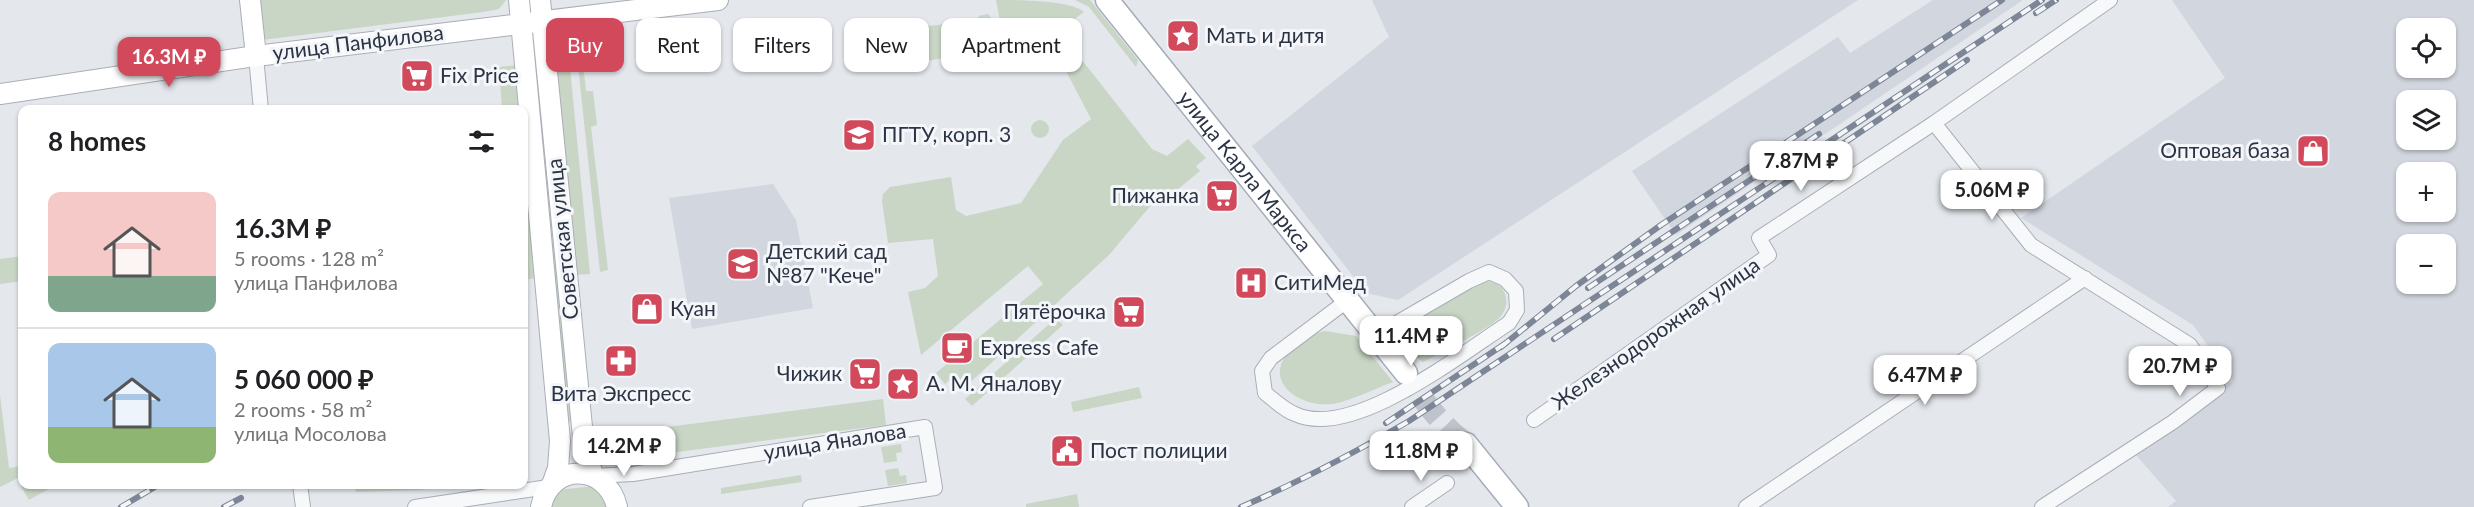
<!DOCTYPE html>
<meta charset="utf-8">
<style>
body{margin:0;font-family:Lato,sans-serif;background:#f2f2f2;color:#202124;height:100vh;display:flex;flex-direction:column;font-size:22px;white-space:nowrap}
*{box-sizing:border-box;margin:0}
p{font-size:20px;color:#757577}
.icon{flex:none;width:33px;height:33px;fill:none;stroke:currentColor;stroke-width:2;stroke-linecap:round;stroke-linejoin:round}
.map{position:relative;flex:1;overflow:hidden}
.panel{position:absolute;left:18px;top:105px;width:510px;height:384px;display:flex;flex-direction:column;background:#fff;border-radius:12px;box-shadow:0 2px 4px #0004}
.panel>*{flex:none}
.hud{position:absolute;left:546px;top:18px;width:570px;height:54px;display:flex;gap:12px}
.buttons{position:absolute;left:2396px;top:18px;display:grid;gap:12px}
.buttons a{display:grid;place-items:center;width:60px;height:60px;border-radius:12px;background:#fff;box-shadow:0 2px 4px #0004;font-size:30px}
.price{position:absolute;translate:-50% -51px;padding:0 14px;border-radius:12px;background:#fff;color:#222;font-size:20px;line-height:39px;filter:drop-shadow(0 2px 3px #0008)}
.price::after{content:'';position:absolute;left:50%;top:36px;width:18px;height:14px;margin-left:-9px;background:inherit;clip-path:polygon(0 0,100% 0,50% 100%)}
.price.selected{background:#d1495b;color:#fff}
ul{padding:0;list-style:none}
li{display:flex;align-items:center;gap:18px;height:150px;padding:0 30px}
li+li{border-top:2px solid #e0e0e0}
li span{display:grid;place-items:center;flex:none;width:168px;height:120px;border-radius:12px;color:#555}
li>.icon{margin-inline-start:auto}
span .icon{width:72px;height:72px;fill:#fffc;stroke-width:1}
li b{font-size:26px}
h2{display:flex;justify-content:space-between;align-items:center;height:72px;padding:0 30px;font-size:26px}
.chip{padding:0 21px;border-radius:12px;background:#fff;box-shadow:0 2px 4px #0004;font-size:21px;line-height:54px}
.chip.selected{background:#d1495b;color:#fff}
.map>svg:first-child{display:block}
.built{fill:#d2d6de;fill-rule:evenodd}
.green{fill:#c9d6c5}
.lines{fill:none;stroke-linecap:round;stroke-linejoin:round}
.primary-tunnel{stroke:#bfc3cb;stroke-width:22;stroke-dasharray:22 11;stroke-linecap:butt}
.street-casing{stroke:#a9aeb7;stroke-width:16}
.secondary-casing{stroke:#a9aeb7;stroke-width:22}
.primary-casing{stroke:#a3abb8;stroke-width:25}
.street{stroke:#f7f8fa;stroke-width:14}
.secondary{stroke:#fff;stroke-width:20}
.primary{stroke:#fff;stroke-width:22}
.rail-casing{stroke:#7d8696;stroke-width:6}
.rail{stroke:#f4f6f9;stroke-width:4;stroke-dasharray:11;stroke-linecap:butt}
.labels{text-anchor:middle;stroke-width:6;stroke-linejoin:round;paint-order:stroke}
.poi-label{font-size:21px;fill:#2b3445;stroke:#f4f6f9;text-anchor:start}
.street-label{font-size:21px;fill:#2b3445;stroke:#f4f6f9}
</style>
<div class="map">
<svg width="2474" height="507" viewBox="0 0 2474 507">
<rect width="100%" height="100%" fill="#e4e7ec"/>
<g class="built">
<path d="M1372,0H1858L1398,300L1366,293L1252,146L1389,37Z"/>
<path d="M1933,0H2023L1676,235L1632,171L1838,37L1850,53Z"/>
<path d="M2172,0H2474V507H2168L2176,501L2136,455L2233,381L2193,325L2021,218L2225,78ZM2406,28H2445V68H2406ZM2406,100H2445V140H2406ZM2406,172H2445V212H2406ZM2406,244H2445V284H2406Z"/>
<path d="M773,184L796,220L813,308L692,329L669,198Z"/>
</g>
<g class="green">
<path d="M258,0H506L499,9L483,12L262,40Z"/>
<path d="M996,0C1017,0 1072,0 1084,12L1045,41L1008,46L1004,43Z"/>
<path d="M1075,0H1090L1138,60L1136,67L1089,7Z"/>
<path d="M988,14L992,19L996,40L990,48L918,63L911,60L906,29L909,24L917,23L921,27L977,20L979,16Z"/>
<path d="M1063,36L1152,149L1167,156L1188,139L1206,158L1196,166L1200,171L1172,194L1163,191L1109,255L965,387L955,375L945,384L936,373L1043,284L1028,266L921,355L908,292L925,288L938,276L933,239L888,243L882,201L883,194L890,187L951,177L956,210L966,216L1021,203L1063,140L1091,119L1052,44Z"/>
<path d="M604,53L605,60L583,63L586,91H593L597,125L591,127L608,270L600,272L577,56Z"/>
<path d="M569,57L590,274L573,275L552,59Z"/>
<path d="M538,63L572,422H567L534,64Z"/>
<path d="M518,65L521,109H502L499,67Z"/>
<circle cx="1040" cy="129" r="9"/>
<path d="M524,135L536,278L524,280Z"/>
<path d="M22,256V281L0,284V259Z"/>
<path d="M1487,281C1495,282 1502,285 1505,294C1508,301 1506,310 1501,316C1492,328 1439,353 1423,362C1418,358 1412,354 1410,348C1397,322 1461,293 1478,283Z"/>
<path d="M1056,318L1063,325L972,406L965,399Z"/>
<path d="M1325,331L1356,336L1393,382C1377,388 1348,402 1332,404C1298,408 1259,379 1293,348C1297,344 1302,339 1307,336C1312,334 1319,333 1325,331Z"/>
<path d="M1139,387L1142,398L1073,412L1071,402Z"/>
<path d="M0,395L9,468L22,466V476L0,487Z"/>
<path d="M883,399L886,425L670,453L667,427Z"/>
<path d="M901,444L902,452L896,453L897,461L884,463L881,447Z"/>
<path d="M898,468L900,476L906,475L907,483L888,486L885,470Z"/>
<path d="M801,475L802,482L721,494V488Z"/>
<path d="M24,484H56V485L29,500L21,486Z"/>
<path d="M354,485V484L455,485L419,490L356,492Z"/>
<path d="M595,486L600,490L609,507H549L557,490Z"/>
<path d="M1077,494L1079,507H1026V504Z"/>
</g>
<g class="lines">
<path class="primary-tunnel" d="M1406,373C1421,399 1442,426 1466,444"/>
<g class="street-casing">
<g id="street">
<path d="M256,56L261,110"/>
<path d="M1934,123L2031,245L2190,345L2218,388L2173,422L2042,507"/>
<path d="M1348,300L1271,358L1262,371L1265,393C1274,400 1284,410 1295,414C1352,441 1462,353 1509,323L1517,310L1516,291L1505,279L1489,272L1469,281L1376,335"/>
<path d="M1534,420L1769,255L1759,238L1934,123L2110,0"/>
<path d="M593,476L633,474L925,427L935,488L810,507"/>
<path d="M300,484L303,507"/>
<path d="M415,507L548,487"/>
<path d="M1412,507L1447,483"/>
<path d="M1746,507L2085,278"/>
</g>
</g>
<g class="secondary-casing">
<g id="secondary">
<path d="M250,0L256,56"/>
<path d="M519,0L560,441L558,468L553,482"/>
<path d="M540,0L583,437L593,476"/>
<path d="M0,94L256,56L718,0"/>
<path d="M541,507C550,462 607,463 617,507"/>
</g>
</g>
<g class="primary-casing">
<g id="primary">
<path id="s1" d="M1107,0L1406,373"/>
<path d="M1466,444L1517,507"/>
</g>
</g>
<use href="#street" class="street"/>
<use href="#secondary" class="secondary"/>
<use href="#primary" class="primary"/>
<g class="rail-casing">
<g id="rail">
<path d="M2036,13L2056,0"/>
<path d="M1588,288L1819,134"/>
<path d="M1554,339L1967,60"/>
<path d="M1501,347L1576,286L1661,225L2002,0"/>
<path d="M1386,423L1506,343"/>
<path d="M121,507L160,484"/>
<path d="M224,507L241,498"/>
<path d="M1241,507C1299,482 1354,453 1409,421L2042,0"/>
</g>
</g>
<use href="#rail" class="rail"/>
</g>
<defs>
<g id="sight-square" transform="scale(1.725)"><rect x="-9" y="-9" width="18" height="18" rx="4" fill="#d1495b" stroke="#f4f6f9"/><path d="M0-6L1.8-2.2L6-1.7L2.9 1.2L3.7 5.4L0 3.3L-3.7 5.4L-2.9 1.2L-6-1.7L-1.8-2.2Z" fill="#fff"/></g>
<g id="supermarket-square" transform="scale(1.725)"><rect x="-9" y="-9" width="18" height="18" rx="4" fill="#d1495b" stroke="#f4f6f9"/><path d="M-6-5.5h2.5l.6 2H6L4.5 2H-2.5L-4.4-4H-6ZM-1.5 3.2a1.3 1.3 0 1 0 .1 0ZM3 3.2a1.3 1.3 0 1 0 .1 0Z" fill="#fff"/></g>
<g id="university-square" transform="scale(1.725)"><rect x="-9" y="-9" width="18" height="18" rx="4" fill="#d1495b" stroke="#f4f6f9"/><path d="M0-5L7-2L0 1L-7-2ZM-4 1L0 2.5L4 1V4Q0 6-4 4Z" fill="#fff"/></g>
<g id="shop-square" transform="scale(1.725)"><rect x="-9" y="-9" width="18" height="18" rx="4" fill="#d1495b" stroke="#f4f6f9"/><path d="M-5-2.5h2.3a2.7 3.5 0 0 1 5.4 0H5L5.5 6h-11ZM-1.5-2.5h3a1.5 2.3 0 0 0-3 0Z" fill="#fff"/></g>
<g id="school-square" transform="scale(1.725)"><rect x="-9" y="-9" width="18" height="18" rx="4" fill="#d1495b" stroke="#f4f6f9"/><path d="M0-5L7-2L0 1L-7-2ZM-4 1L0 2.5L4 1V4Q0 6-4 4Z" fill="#fff"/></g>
<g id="hospital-square" transform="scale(1.725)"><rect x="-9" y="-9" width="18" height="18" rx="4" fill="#d1495b" stroke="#f4f6f9"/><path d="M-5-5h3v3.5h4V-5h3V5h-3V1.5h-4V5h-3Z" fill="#fff"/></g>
<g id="cafe-square" transform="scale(1.725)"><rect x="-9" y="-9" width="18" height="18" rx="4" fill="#d1495b" stroke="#f4f6f9"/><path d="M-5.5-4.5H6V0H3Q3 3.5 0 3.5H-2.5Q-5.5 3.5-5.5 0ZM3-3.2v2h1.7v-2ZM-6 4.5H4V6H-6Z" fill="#fff"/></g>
<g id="pharmacy-square" transform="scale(1.725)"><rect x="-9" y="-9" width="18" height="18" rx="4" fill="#d1495b" stroke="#f4f6f9"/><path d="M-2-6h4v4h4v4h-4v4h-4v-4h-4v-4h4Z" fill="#fff"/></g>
<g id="civic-square" transform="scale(1.725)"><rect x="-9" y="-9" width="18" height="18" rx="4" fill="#d1495b" stroke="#f4f6f9"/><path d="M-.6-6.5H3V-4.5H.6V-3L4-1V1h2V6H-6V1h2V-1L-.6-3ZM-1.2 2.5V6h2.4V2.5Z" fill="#fff"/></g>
</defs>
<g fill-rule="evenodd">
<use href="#sight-square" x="1183" y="36"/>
<use href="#supermarket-square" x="417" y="76"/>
<use href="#university-square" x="859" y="135"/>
<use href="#shop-square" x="2313" y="151"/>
<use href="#supermarket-square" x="1222" y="196"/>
<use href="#school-square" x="743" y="264"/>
<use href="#hospital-square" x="1251" y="283"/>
<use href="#shop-square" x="647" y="309"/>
<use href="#supermarket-square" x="1129" y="312"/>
<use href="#cafe-square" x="957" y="348"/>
<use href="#pharmacy-square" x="621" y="361"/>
<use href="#supermarket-square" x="865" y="374"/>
<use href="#sight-square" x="903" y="384"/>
<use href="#civic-square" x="1067" y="451"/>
</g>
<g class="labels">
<g class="poi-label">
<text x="1206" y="43">Мать и дитя</text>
<text x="440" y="83">Fix Price</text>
<text x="882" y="142">ПГТУ, корп. 3</text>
<text x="2290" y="158" text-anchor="end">Оптовая база</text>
<text x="1199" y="203" text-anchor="end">Пижанка</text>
<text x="766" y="259">Детский сад<tspan x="766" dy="24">№87 "Кече"</tspan></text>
<text x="1274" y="290">СитиМед</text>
<text x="670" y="316">Куан</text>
<text x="1106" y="319" text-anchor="end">Пятёрочка</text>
<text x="980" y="355">Express Cafe</text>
<text x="842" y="381" text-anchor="end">Чижик</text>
<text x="926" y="391">А. М. Яналову</text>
<text x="621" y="401" text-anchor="middle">Вита Экспресс</text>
<text x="1090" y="458">Пост полиции</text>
</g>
<g class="street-label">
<text transform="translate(358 43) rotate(-7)" y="7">улица Панфилова</text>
<text dy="7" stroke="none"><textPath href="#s1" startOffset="220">улица Карла Маркса</textPath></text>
<text transform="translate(563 239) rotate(-96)" y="7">Советская улица</text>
<text transform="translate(1656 334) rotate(-35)" y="7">Железнодорожная улица</text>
<text transform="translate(835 442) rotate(-9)" y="7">улица Яналова</text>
</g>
</g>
</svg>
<div class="buttons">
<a><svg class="icon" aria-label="locate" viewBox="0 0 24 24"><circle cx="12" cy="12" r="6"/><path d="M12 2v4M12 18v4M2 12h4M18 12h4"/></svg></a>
<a><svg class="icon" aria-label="layers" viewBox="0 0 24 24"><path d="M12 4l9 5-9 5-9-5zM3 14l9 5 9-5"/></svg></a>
<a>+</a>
<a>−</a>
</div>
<b class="price selected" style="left:169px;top:88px">16.3M ₽</b>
<b class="price" style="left:1801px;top:192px">7.87M ₽</b>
<b class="price" style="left:1992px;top:221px">5.06M ₽</b>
<b class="price" style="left:1411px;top:367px">11.4M ₽</b>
<b class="price" style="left:2180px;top:397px">20.7M ₽</b>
<b class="price" style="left:1925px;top:406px">6.47M ₽</b>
<b class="price" style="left:624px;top:477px">14.2M ₽</b>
<b class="price" style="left:1421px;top:482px">11.8M ₽</b>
<div class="hud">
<a class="chip selected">Buy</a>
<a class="chip">Rent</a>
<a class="chip">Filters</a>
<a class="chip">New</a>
<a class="chip">Apartment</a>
</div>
<section class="panel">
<h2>8 homes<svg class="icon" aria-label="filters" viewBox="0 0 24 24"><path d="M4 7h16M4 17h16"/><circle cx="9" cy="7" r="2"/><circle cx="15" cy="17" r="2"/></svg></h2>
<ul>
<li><span style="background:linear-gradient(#f6c9c9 70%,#7fa58c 0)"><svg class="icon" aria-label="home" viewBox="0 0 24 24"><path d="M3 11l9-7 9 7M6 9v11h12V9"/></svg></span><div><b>16.3M ₽</b><p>5 rooms · 128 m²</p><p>улица Панфилова</p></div></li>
<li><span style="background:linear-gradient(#a9c7e8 70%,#8fb573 0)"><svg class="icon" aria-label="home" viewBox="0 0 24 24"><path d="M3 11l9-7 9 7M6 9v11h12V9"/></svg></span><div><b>5 060 000 ₽</b><p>2 rooms · 58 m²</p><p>улица Мосолова</p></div></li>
</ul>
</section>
</div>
